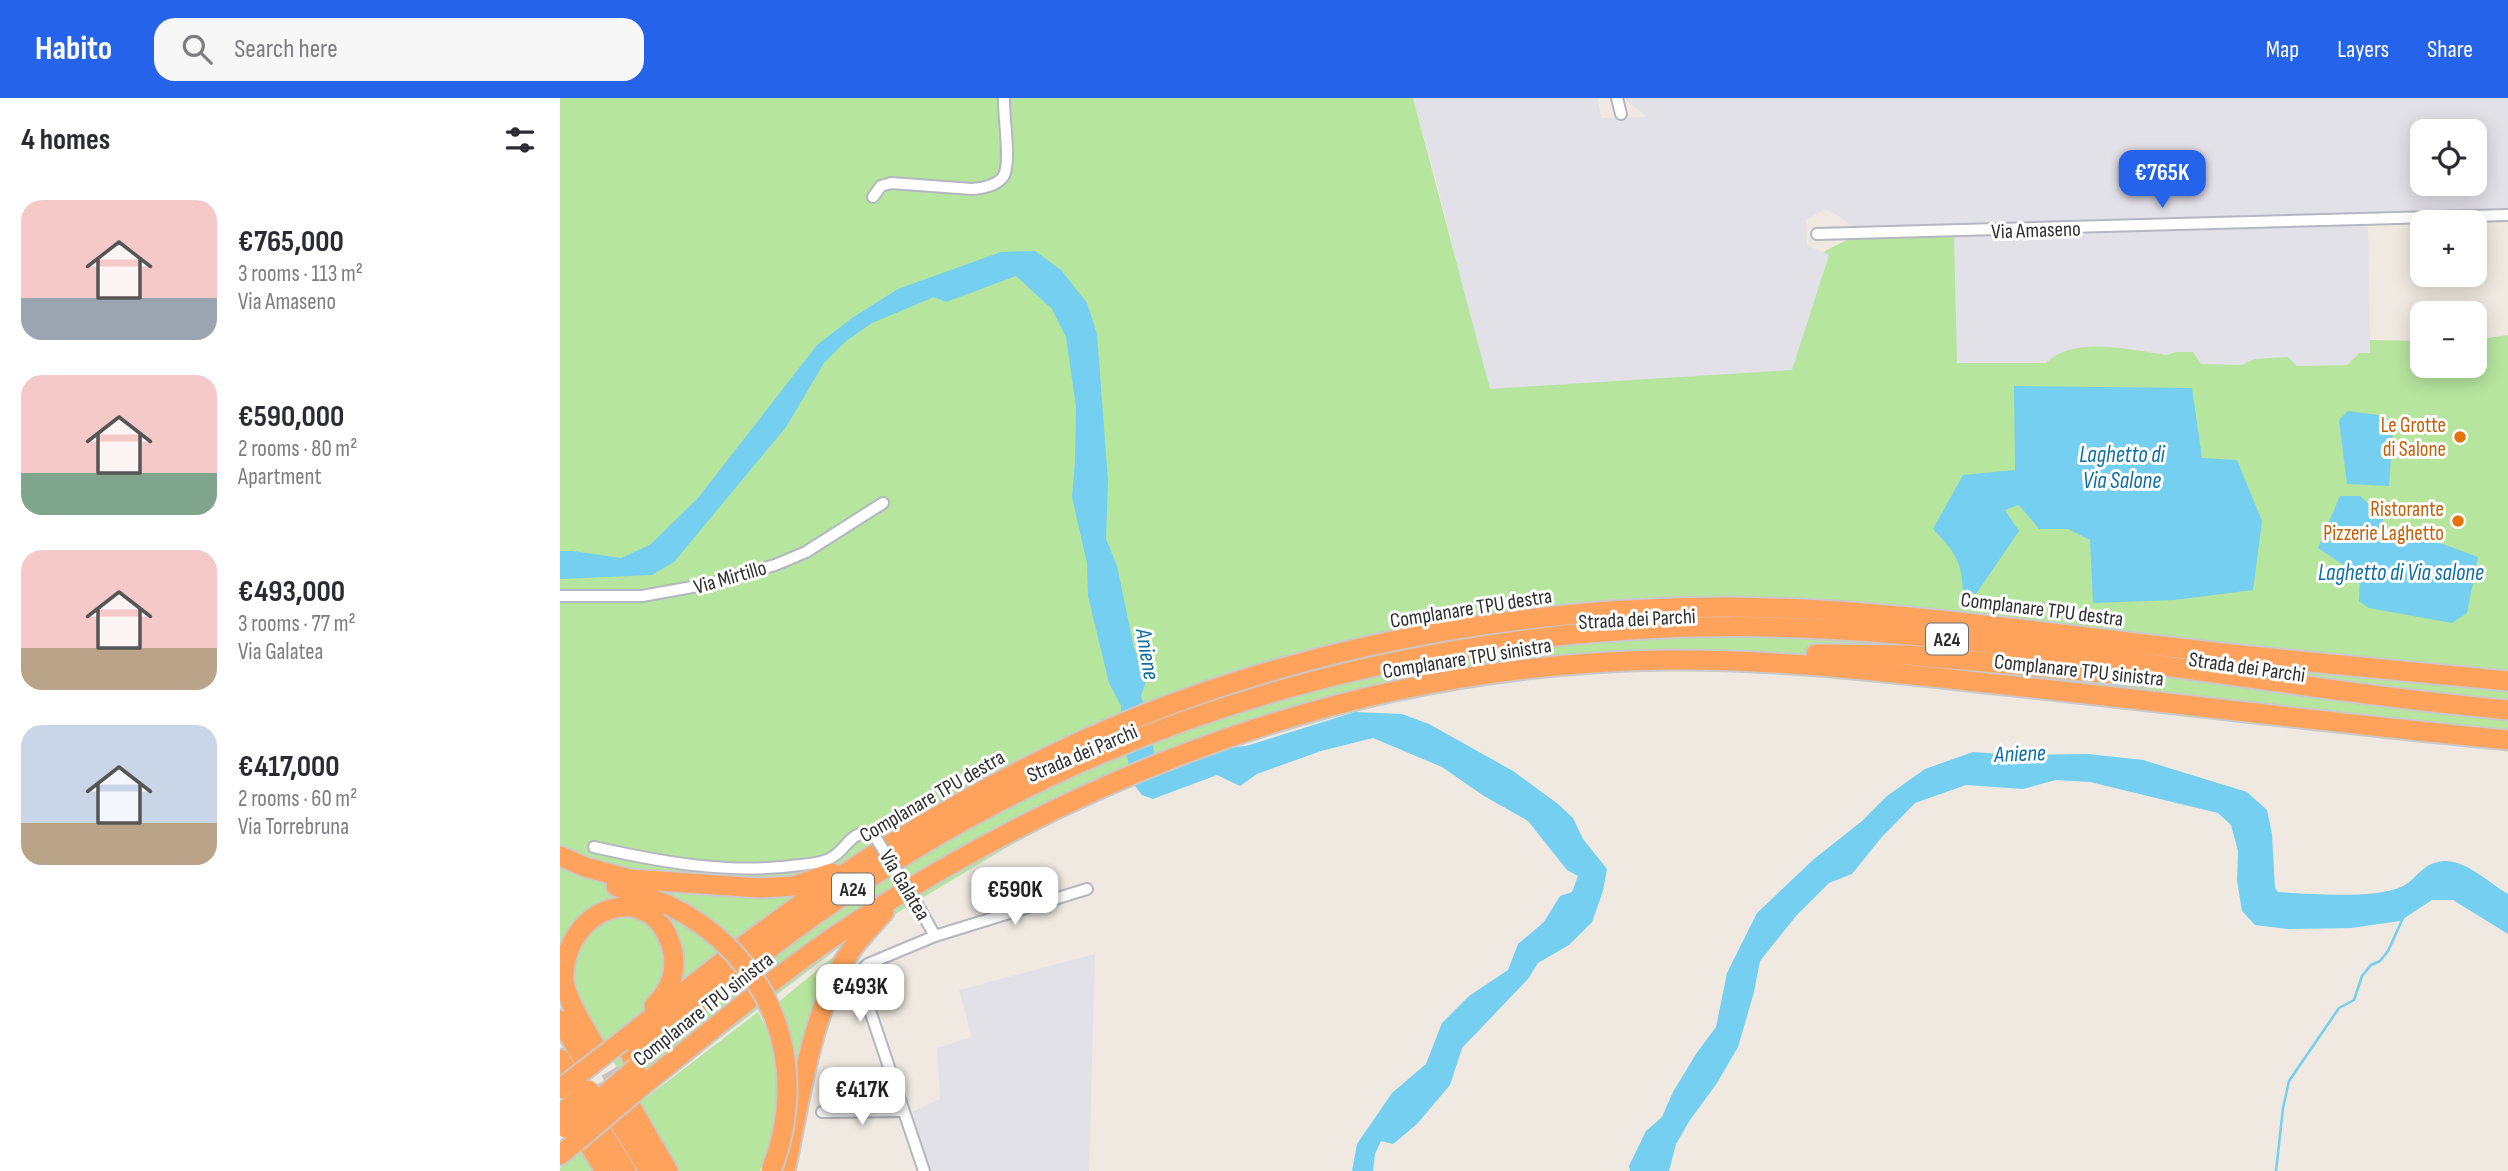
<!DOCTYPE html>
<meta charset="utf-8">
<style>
body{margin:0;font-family:"Sofia Sans Condensed",sans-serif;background:#f7f7f7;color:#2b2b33;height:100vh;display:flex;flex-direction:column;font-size:26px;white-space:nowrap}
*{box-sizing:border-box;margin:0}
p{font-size:23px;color:#7c7c81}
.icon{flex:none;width:38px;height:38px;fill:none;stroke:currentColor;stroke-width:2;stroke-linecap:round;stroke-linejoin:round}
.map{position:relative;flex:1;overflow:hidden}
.panel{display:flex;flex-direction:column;background:#fff;width:560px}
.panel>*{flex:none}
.fabs{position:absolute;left:1850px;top:21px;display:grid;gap:14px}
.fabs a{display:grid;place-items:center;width:77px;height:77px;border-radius:14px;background:#fff;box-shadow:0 4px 18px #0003;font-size:35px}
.price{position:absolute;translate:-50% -60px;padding:0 16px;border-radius:14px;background:#fff;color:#222;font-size:23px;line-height:46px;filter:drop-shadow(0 2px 4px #0008)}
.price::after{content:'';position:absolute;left:50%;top:42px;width:21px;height:16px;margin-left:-10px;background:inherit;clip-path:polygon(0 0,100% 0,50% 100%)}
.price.active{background:#2563eb;color:#fff}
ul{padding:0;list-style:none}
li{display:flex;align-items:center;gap:21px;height:175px;padding:0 21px}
li span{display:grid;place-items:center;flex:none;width:196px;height:140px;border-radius:21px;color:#555}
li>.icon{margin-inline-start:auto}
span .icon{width:84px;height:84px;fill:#fffc;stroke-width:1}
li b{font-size:30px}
h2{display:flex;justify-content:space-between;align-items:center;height:84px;padding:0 21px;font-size:30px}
header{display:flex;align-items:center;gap:42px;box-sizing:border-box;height:98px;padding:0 35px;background:#2563eb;color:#fff}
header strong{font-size:33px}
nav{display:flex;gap:38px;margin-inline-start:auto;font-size:24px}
.search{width:490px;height:63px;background:#f7f7f7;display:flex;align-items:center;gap:18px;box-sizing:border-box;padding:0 24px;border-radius:21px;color:#7c7c81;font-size:26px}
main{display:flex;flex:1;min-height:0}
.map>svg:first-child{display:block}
.industrial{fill:#e3e1e8;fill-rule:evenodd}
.green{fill:#b6e59e}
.water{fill:#75cff0}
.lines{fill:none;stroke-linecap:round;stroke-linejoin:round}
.stream{stroke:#75cff0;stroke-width:2.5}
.motorway-tunnel{stroke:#c8c4bd;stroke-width:19;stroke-dasharray:19 10;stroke-linecap:butt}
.minor-casing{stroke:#b4b7c1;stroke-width:14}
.motorway-casing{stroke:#c9c9c9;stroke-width:23}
.minor{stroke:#fff;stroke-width:10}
.motorway{stroke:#ffa35c;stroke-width:19}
.minor-bridge-casing{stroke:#b4b7c1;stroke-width:14;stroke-linecap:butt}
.motorway-bridge-casing{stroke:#c9c9c9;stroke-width:23;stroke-linecap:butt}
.minor-bridge{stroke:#fff;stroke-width:10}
.motorway-bridge{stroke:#ffa35c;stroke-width:19}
.food-dot{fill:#e8710a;stroke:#fff;stroke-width:2.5}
.labels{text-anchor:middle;stroke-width:6;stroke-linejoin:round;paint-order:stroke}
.shield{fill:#fff;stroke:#6d6d6d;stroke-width:2}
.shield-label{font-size:19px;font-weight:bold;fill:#2e2e2e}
.street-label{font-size:21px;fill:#2e2e2e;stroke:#fff}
.food-label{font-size:21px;fill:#c56008;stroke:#fff;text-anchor:end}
.water-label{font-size:23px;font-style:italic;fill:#0d6fa3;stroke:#fff}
</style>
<header>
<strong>Habito</strong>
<div class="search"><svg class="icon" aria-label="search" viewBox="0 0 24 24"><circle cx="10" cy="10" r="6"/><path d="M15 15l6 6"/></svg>Search here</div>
<nav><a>Map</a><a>Layers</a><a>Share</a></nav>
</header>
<main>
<section class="panel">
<h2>4 homes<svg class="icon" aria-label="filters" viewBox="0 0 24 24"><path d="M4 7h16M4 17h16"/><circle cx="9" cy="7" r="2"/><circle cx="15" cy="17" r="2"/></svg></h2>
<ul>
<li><span style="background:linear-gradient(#f6c9c9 70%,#9aa5b1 0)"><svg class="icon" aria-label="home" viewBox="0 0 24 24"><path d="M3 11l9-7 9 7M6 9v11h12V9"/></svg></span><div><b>€765,000</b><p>3 rooms · 113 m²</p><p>Via Amaseno</p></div></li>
<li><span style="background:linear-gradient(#f6c9c9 70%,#7fa58c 0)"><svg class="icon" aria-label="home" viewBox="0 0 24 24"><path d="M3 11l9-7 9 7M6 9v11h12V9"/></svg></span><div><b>€590,000</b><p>2 rooms · 80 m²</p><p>Apartment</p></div></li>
<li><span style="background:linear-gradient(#f6c9c9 70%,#b9a48a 0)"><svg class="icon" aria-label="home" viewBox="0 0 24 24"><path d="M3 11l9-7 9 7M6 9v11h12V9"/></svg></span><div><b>€493,000</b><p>3 rooms · 77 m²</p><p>Via Galatea</p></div></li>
<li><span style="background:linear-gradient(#c9d6e8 70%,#b9a48a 0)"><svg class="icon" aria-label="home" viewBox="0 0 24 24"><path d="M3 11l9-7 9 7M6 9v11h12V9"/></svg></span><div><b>€417,000</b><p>2 rooms · 60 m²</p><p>Via Torrebruna</p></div></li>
</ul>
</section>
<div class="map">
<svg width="1948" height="1073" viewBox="0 0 1948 1073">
<rect width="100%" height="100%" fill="#efe9e1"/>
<g class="industrial">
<path d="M853,0H1038L1041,20L1087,19L1064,0H1948V112L1295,131L1280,119L1266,111L1246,122L1247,147L1269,157L1253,207L1237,276L929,292L875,79ZM1862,33H1914V86H1862Z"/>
<path d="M1808,126L1810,255H1799L1787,267L1737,268L1694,261L1682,267L1641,266L1616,254L1606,257L1538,248L1486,265H1397L1394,137Z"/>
<path d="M535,856L529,1073H368L348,1016L380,1001L377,950L412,939L399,892Z"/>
</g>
<g class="green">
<path d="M0,0H853L930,291L1232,272L1269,157L1263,154L1287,142L1394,137L1397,265H1486C1514,237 1571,252 1606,257L1616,254H1633L1641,266L1682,267L1694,261L1728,259L1737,268L1787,267L1799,255H1810V242L1862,243V268H1914L1915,242L1948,237V648L1212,571L1066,569L876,592L796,610L616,664L552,692L444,751L277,851L77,1003L0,875Z"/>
<path d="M289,846L233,1002L215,907Z"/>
<path d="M198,914C224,961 220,1025 200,1073H115L78,1006Z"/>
<path d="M23,1053L37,1073H0V1070Z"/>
</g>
<g class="water">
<path d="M475,153L501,172L527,205L537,236L548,383L546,441L557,468L574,550L588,579L581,597L597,666L653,651L686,648L795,614L842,616L869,626L953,673L998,706L1013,720L1023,741L1047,771L1043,793L1032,824L1009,847L978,865L968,881L902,950L890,987L857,1026L833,1046L821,1043L815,1056L813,1073H792L797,1046L832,995L866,966L882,925L909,898L948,872L958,846L984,824L1000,798L1012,794L1018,778L1007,772L968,723L924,698L882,669L813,640L761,653L697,676L680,688L657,677L593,701L582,697L572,684L561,627V608L549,585L528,498L527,465L512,399L515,364L516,309L506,239L492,211L456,178L386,204L374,199L312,225L286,243L264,265L226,329L114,464L92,477L0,481V453H13L61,460L90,447L138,400L257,247L292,220L338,191L441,154Z"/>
<path d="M1454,288L1632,290L1642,360L1677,362L1702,423L1693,492L1614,502L1533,505L1530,442L1508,431H1479L1459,407L1445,412L1459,433L1416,496L1403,492C1401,461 1394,453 1373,431L1403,377L1455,372Z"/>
<path d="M1788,313L1826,318L1833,330L1829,388L1787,386L1779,322Z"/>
<path d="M1780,398H1800L1814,411V417L1823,421L1821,430L1845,432L1918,459L1907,515L1892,525L1809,510L1799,503L1800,478L1758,450Z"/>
<path d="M1413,654L1455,657L1528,656L1583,662L1687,694L1707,712L1712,736L1715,790L1718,794C1748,796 1815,801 1841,789C1856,783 1863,762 1887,763C1910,765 1929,785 1948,796V836L1893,802H1872L1840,823L1791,830L1728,831L1695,827L1682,813L1677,783L1678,753L1671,727L1658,715L1530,684L1496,682L1463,691L1406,687L1355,705L1321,740L1292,776L1269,785L1236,818L1200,863L1194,894L1178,949L1157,985L1130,1022L1116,1046L1109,1073H1070L1069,1068L1086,1033L1102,1019L1113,994L1136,956L1156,929L1167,875L1197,815L1254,761L1302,723L1327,698L1365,671Z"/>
</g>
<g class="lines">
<path class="stream" d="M1716,1073L1723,1010L1729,983L1779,910L1794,902L1802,878L1811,867L1820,863L1828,853L1843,820"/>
<g class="motorway-tunnel">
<path d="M35,948L65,999"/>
<path d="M23,961L51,1010"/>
</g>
<g class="minor-casing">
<g id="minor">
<path d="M1057,0L1061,16"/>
<path d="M313,99L321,88L331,85L412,91C423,90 436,88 443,79C452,66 443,18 444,0"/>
<path d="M1257,136L1948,117"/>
<path d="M0,498H82L149,486L215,467L246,454L323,405"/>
<path d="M34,749C100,764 171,777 240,767C250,766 262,765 271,760C288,751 291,729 314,737"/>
<path d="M357,806L375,838L308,866L301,872L299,880L364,1073"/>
<path d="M375,838L527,791"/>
<path d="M262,1014L342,1013"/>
</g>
</g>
<g class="motorway-casing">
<g id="motorway">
<path d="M1256,556L1347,557L1589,579"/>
<path d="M0,758L25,769L69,781L200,790L234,788L272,775"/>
<path d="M56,788L108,807"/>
<path d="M0,922L23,961"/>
<path d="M62,943C112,904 161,863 213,826C290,769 374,717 460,673C676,561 926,509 1168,509C1319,510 1469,533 1618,550C1728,563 1838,572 1948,583"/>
<path d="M35,948C24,929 10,907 4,885C0,808 96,775 113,855C117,876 108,894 94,908"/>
<path d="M71,958C178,873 285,788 405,722C663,579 970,515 1263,531C1493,543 1719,591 1948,612"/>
<path d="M0,961L8,974"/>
<path d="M87,984C156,929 224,870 299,822C544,664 816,565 1109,562C1222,561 1334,575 1445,587C1613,605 1780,626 1948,642"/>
<path d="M71,1009L108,1073"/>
<path d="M57,1020L89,1073"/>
<path d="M42,1034L66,1073"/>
<path d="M28,1045L45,1073"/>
<path d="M0,1057L16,1044"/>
<path d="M225,1073C239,1007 248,935 278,874C289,851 307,833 324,814"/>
</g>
</g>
<use href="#minor" class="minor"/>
<use href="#motorway" class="motorway"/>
<g class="minor-bridge-casing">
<path id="minor-bridge" d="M314,737L357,806"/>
</g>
<g class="motorway-bridge-casing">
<g id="motorway-bridge">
<path d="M108,807C211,857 253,966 211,1073"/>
<path d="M0,991L62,943"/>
<path d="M1,1016L29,992"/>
<path d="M6,1030L76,970"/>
<path d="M16,1044L87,984"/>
</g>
</g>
<use href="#minor-bridge" class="minor-bridge"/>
<use href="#motorway-bridge" class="motorway-bridge"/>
</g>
<g class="food-dot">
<circle cx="1900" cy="339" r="7"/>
<circle cx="1898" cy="423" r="7"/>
</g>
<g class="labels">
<g class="shield">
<rect x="1366" y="525.5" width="42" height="31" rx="5"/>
<rect x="272" y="775.5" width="42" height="31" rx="5"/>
</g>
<g class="shield-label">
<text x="1387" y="548">A24</text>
<text x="293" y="798">A24</text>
</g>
<g class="street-label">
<text transform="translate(1476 132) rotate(-2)" y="7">Via Amaseno</text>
<text transform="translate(170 479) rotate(-16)" y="7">Via Mirtillo</text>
<text transform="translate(911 510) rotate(-9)" y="7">Complanare TPU destra</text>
<text transform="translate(1482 511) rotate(7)" y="7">Complanare TPU destra</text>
<text transform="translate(1077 521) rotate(-3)" y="7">Strada dei Parchi</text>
<text transform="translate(907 560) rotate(-9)" y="7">Complanare TPU sinistra</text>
<text transform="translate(1687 569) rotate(8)" y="7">Strada dei Parchi</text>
<text transform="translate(1519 572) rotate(6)" y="7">Complanare TPU sinistra</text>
<text transform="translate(522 655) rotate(-23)" y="7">Strada dei Parchi</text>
<text transform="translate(372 698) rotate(-30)" y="7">Complanare TPU destra</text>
<text transform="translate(345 787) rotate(59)" y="7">Via Galatea</text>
<text transform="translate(143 911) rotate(-38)" y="7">Complanare TPU sinistra</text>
</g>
<g class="food-label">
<text x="1886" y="334">Le Grotte<tspan x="1886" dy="24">di Salone</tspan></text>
<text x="1884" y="418">Ristorante<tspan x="1884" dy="24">Pizzerie Laghetto</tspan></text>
</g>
<g class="water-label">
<text x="1562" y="364">Laghetto di<tspan x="1562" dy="26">Via Salone</tspan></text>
<text x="1841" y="482">Laghetto di Via salone</text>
<text transform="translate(588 556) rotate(80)" y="8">Aniene</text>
<text transform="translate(1460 655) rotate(-2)" y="8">Aniene</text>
</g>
</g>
</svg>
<div class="fabs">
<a><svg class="icon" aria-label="locate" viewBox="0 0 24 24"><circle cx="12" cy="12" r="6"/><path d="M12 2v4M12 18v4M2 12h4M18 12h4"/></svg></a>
<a>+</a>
<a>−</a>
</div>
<b class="price active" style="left:1602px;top:112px">€765K</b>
<b class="price" style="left:455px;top:829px">€590K</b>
<b class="price" style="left:300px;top:926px">€493K</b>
<b class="price" style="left:302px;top:1029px">€417K</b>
</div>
</main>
